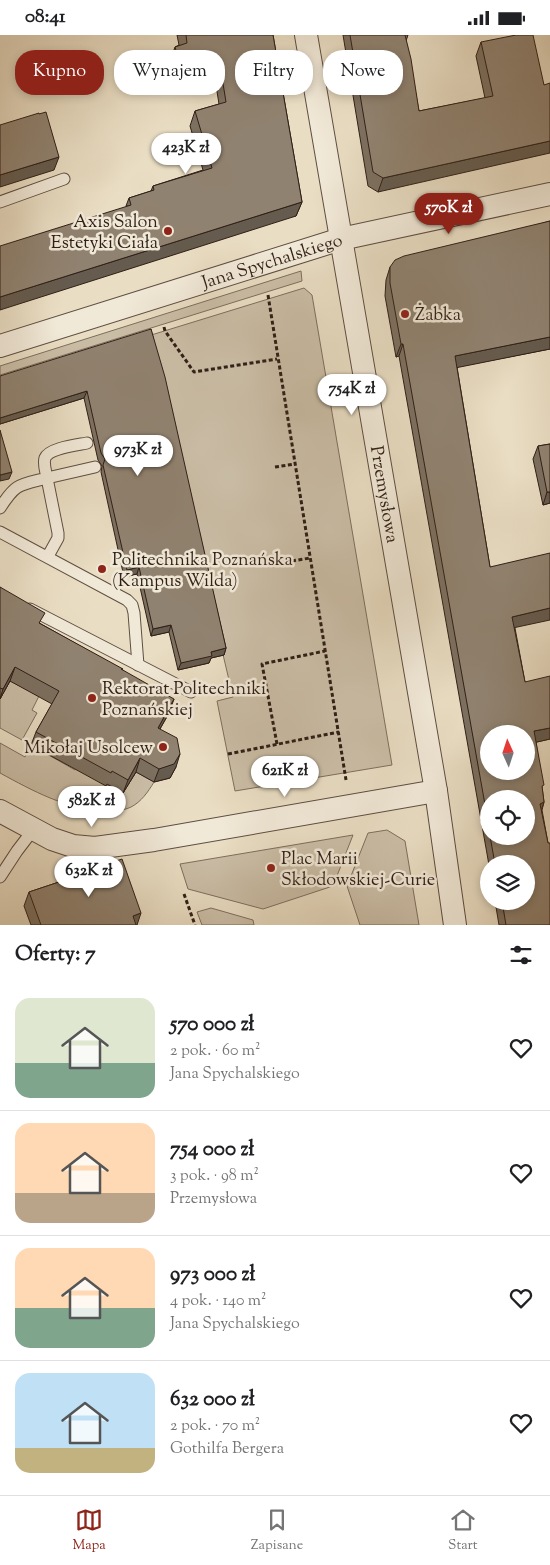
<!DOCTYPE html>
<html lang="pl">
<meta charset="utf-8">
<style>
body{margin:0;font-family:"Sorts Mill Goudy",serif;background:#f6f6f6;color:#202124;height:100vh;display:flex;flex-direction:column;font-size:19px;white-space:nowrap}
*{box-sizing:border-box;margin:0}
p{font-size:16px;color:#757577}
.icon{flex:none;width:28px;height:28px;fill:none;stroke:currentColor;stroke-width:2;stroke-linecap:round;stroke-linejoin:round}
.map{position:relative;height:890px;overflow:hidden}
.drawer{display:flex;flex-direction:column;background:#fff;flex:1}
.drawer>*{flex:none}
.banner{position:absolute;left:15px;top:15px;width:520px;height:45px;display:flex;gap:10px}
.needle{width:32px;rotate:357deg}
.tools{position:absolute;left:480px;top:690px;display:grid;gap:10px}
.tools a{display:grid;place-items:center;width:55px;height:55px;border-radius:50%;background:#fff;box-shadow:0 2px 8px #0003;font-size:25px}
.price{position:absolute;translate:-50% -42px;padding:0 11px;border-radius:18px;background:#fff;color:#222;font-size:16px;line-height:32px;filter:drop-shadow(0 1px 2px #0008)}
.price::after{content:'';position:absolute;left:50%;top:30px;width:15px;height:11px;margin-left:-8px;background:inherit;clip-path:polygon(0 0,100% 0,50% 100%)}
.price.current{background:#8f2418;color:#fff}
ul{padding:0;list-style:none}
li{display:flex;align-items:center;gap:15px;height:125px;padding:0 15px}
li+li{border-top:1px solid #e0e0e0}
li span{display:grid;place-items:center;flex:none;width:140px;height:100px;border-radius:15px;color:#555}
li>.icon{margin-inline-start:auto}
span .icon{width:60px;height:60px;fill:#fffc;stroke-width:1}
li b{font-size:21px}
h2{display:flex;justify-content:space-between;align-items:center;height:60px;padding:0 15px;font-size:21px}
.tag{padding:0 18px;border-radius:20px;background:#fff;box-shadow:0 2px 8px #0003;font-size:18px;line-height:45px}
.tag.current{background:#8f2418;color:#fff}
.status{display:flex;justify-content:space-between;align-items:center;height:35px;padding:0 25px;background:#fff;direction:ltr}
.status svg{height:14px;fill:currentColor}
.dock{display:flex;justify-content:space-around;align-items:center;height:70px;border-top:1px solid #e0e0e0;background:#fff;font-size:14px;color:#757577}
.dock a{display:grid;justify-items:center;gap:2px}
.dock .current{color:#8f2418}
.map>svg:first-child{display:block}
.green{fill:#cabda6;stroke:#7d6e5e}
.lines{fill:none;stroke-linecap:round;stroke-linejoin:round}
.service-casing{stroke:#5e4e42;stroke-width:13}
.minor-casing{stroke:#5e4e42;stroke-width:24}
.path{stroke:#301f17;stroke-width:3;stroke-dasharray:4 2.5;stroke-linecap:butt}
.service{stroke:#f1e9d8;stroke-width:11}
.minor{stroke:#f1e9d8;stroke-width:22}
.wall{fill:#7c7060;stroke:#301f17;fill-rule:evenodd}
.shaded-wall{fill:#655b4e;stroke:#301f17}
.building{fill:#908270;stroke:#301f17;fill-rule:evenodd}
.poi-dot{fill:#8f2418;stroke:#f1e9d8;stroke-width:2}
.labels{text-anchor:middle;stroke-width:5;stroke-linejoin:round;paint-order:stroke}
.poi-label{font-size:18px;fill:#301f17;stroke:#f1e9d8;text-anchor:start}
.street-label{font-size:18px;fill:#301f17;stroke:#f1e9d8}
</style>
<div class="status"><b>08:41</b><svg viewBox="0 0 49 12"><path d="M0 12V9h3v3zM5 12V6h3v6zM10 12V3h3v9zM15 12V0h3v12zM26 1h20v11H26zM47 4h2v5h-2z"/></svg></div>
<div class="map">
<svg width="550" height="890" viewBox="0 0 550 890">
<rect width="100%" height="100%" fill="#e9ddc3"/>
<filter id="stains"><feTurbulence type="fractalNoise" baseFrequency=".004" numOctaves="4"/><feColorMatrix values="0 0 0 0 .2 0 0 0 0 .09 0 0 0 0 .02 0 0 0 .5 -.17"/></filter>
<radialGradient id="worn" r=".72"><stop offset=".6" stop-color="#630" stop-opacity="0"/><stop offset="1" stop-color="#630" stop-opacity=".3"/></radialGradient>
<g class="green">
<path d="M301,236L302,246L0,340V331Z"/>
<path d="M304,253L312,260L392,730L235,756L217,666L233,662L148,301Z"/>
<path d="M10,646L39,661L32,675L37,678L22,705L0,693V664Z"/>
<path d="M0,708L25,722L31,710L75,735L76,734L123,758L136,737L154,747C148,757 141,767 131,772C123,776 113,776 104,776C66,774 33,756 0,738Z"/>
<path d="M387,795L405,806L419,890H360L347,851L368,798Z"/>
<path d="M353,800L333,851L263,874L188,854L180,829Z"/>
<path d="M211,873L253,885L254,890H202L197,877Z"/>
</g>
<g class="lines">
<g class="service-casing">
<g id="service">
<path d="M0,167L64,144"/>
<path d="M0,473C16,448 19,450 47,443C46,437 43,429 45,423C49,413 77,410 87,408"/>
<path d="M0,497L127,565L132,570L134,578L138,630"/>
<path d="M48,521L58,503V498L47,443L95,432"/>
<path d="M30,574L191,657"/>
<path d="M0,842L17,816L33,795"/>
</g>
</g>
<g class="minor-casing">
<g id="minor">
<path id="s1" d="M306,0L436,756L455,890"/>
<path id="s2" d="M0,311L341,204L550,159"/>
<path d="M0,776L52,804L73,811L95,813L154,805L436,756"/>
</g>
</g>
<g class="path">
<path d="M268,260L346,745"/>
<path d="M164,292L165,296L194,337L277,324"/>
<path d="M275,432L295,429"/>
<path d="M292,526L310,523"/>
<path d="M277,709L262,629L325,616"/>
<path d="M228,719L339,697"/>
<path d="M184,859L195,890"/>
</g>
<use href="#service" class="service"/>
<use href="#minor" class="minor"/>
</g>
<g class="wall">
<path d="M177,0H273L302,167L296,181L126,171L129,163L151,156L153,151L203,135L190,91L195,76L219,69L214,38L177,49L170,26L175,12L179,10Z"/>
<path d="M343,0H408L406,6L419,76L485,63L476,21L481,7L544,50L378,157L368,151Z"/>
<path d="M550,186V314L457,332L490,532L515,593L525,647L550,704L536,707L544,767L542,775L548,808L550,890H499L495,866H526V829H489V830L399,321L396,322L385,261L386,245L390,232ZM489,764L526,801H489Z"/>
<path d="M151,294L226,613L224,620L211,623L209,628L178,635L169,597L151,601L137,539L124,542L101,437L102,431L98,425L84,363L0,389Z"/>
<path d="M550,409V468L543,470L533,424L538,411Z"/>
<path d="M0,552L41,589L123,635L169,678L160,694L176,732L170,743L154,747L136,737L123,758L107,749L106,751L31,710L36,697L52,669L10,646L0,664Z"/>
<path d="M99,832L137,890H31L24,871L29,857L65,845L66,840Z"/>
</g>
<g class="shaded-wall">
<path d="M219,24L214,38L177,49L182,35Z"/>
<path d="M550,106V118L378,157L383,143Z"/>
<path d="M59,122L54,135L0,152V140Z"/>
<path d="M302,167L296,181L0,275V262Z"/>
<path d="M550,302V314L450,334L455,321Z"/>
<path d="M401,309H403L399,321L396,322Z"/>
<path d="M87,356L84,363L0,389V383Z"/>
<path d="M12,437L9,444L0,446V440Z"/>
<path d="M547,457H550V468L543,470Z"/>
<path d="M139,532L137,539L124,542L127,535Z"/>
<path d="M550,573V585L508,594L512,582Z"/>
<path d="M171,590L169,597L151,601L153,594Z"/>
<path d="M226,613L224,620L211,623L209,628L178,635L181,628L211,617Z"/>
<path d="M15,632L10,646L0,664L3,654Z"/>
<path d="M174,664L169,678L153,706L158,693Z"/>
<path d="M550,693V704L529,709L534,696Z"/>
<path d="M180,719L176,732L170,743L154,747L159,734Z"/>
<path d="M140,723L136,737L123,758L128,745Z"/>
<path d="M544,767L540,780V769Z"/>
<path d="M141,878L137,890H129L133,881Z"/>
</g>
<g class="building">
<path d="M186,0H273L302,167L0,262V211L131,170L129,163L154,155L153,151L212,133L195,76L226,67L219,24L182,35L175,12L187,8Z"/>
<path d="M350,0H405L411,24L419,76L493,61L481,7L516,0H533L544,50L550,48V106L383,143L373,137Z"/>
<path d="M46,77L59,122L0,140V90L39,78V79Z"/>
<path d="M550,186V302L455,321L490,532L550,518V573L512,582L525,647L550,641V693L534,696L544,750L542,751L544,767L540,769L548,808H550V890H506L502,866H526V829H495L490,801H526V764H489V792L403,309H401L390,248V232L395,225L404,221ZM489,699H526V736H489Z"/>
<path d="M151,294L165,342L226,613L211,617L212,621L181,628L171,590L153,594L139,532L127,535L103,430L105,424L101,418L87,356L0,383V341Z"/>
<path d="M0,395L12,437L0,440Z"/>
<path d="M550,409V457H547L538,411Z"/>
<path d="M0,552L45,578L39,588L123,634H121L174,664L158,693L177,703L180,719L174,729L159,734L140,723L128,745L112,736L111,738L36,697L59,656L15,632L3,654L0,653Z"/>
<path d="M122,824L141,878L133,881L136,890H41L29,857L68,844L66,840L98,829L99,832Z"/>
</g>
<g class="poi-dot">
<circle cx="168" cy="196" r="5"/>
<circle cx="405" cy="279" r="5"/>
<circle cx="102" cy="534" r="5"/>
<circle cx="92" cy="663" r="5"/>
<circle cx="163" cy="712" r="5"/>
<circle cx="271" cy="833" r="5"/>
</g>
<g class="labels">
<g class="poi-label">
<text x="158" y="192" text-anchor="end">Axis Salon<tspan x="158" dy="21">Estetyki Ciała</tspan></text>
<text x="415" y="285">Żabka</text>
<text x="112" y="530">Politechnika Poznańska<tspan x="112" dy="21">(Kampus Wilda)</tspan></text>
<text x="102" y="659">Rektorat Politechniki<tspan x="102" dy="21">Poznańskiej</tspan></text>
<text x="153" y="718" text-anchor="end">Mikołaj Usolcew</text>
<text x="281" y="829">Plac Marii<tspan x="281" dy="21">Skłodowskiej-Curie</tspan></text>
</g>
<g class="street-label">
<text dy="6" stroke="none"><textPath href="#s2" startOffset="285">Jana Spychalskiego</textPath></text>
<text dy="6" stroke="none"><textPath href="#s1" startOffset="466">Przemysłowa</textPath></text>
</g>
</g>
<rect width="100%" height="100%" filter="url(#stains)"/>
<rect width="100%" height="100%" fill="url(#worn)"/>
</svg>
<div class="tools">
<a><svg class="needle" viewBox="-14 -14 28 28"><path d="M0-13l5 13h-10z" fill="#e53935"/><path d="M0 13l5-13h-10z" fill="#757577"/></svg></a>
<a><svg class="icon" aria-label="locate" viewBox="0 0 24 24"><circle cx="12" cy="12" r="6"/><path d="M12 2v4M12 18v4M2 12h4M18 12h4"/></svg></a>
<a><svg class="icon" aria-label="layers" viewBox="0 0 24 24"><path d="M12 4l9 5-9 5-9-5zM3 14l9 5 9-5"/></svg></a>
</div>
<b class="price" style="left:186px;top:140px">423K zł</b>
<b class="price current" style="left:449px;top:200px">570K zł</b>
<b class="price" style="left:352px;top:381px">754K zł</b>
<b class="price" style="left:138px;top:442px">973K zł</b>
<b class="price" style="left:285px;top:763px">621K zł</b>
<b class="price" style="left:92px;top:793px">582K zł</b>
<b class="price" style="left:89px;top:863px">632K zł</b>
<div class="banner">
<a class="tag current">Kupno</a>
<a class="tag">Wynajem</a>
<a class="tag">Filtry</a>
<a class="tag">Nowe</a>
</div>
</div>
<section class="drawer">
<h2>Oferty: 7<svg class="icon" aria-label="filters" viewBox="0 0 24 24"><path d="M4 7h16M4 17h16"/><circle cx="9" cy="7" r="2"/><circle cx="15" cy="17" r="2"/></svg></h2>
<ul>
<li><span style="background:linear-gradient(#dfe7d0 65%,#7fa58c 0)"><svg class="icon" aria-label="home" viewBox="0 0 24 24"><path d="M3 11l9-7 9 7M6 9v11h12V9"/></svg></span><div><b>570 000 zł</b><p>2 pok. · 60 m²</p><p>Jana Spychalskiego</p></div><svg class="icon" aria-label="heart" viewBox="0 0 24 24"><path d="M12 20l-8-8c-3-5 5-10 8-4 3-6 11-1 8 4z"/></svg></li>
<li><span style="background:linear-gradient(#ffd9b3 70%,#b9a48a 0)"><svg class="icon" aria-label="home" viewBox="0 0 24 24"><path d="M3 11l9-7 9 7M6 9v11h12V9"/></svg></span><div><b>754 000 zł</b><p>3 pok. · 98 m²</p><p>Przemysłowa</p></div><svg class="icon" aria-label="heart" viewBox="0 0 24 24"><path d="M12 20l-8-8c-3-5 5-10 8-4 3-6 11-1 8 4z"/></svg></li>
<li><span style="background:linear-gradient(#ffd9b3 60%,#7fa58c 0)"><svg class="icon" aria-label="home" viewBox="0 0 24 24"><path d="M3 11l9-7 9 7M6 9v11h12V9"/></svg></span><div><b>973 000 zł</b><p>4 pok. · 140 m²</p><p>Jana Spychalskiego</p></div><svg class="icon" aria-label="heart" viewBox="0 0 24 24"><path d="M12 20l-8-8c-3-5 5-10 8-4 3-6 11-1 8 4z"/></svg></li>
<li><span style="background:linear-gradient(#bfe0f5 75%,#c2b280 0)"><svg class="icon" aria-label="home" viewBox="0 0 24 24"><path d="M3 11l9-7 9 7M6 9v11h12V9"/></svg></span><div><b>632 000 zł</b><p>2 pok. · 70 m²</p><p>Gothilfa Bergera</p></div><svg class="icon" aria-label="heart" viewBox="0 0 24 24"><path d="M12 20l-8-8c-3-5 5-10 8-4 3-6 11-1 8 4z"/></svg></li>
</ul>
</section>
<nav class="dock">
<a class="current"><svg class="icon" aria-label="map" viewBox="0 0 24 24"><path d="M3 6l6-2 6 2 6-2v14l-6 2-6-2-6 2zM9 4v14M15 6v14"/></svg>Mapa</a>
<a><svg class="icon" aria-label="saved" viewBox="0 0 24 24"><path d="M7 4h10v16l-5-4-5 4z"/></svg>Zapisane</a>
<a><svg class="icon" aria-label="home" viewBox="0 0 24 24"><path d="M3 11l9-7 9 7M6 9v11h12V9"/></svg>Start</a>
</nav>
